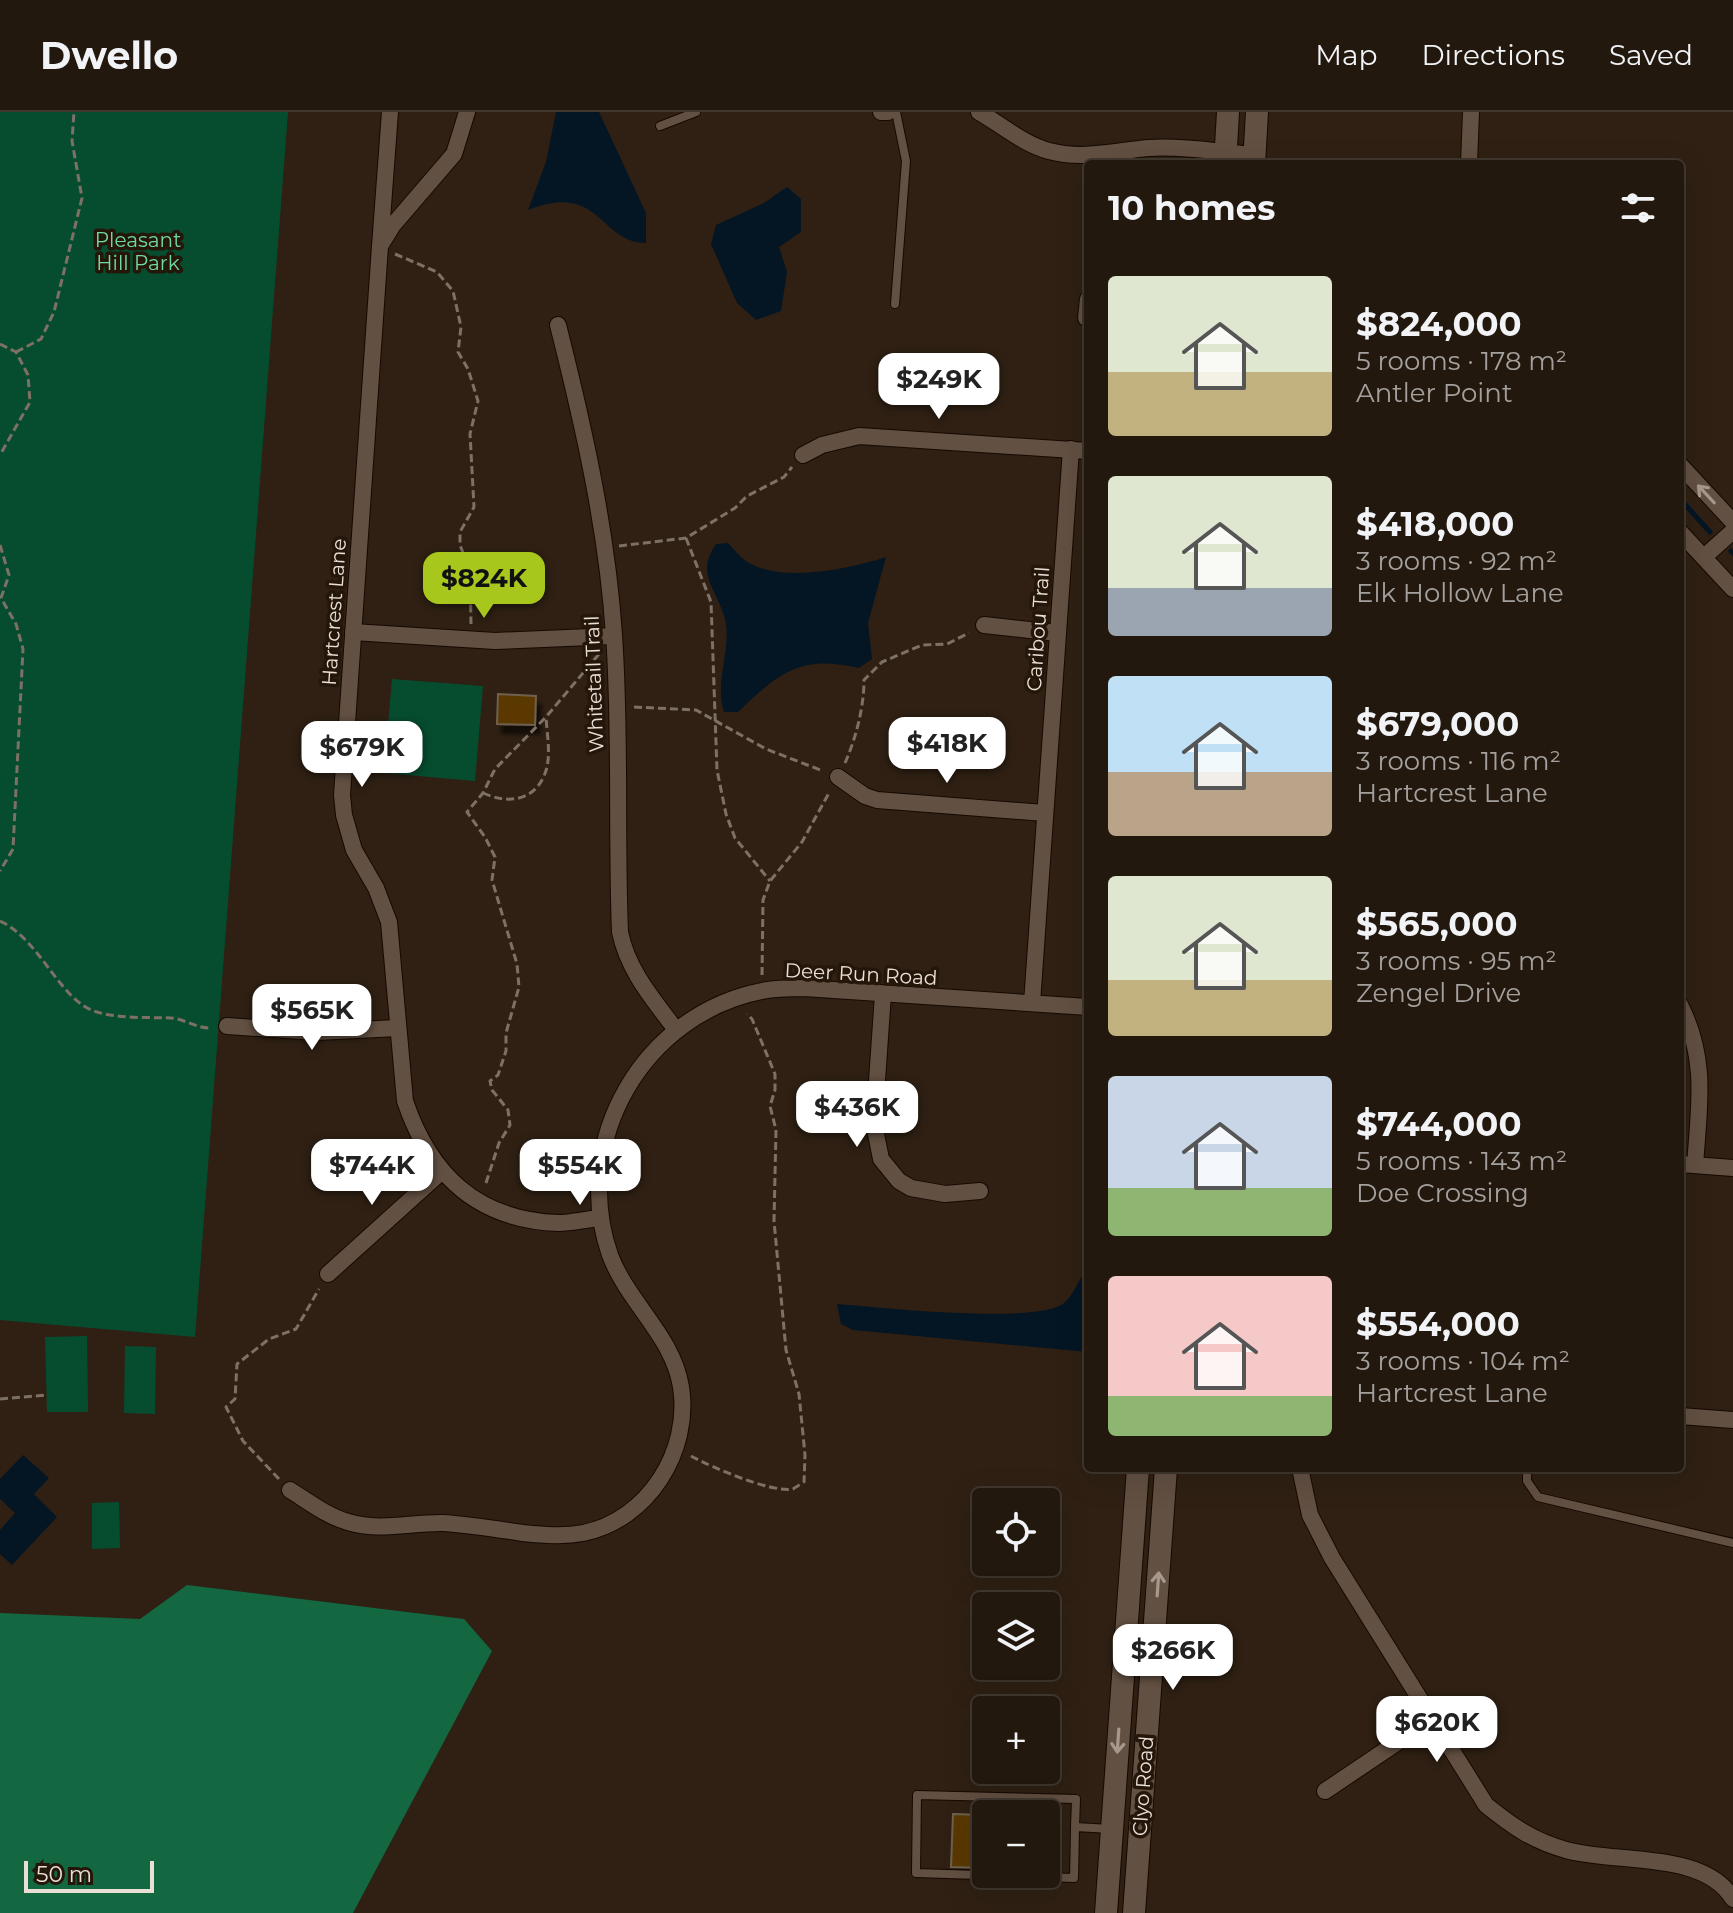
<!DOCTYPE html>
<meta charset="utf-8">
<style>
body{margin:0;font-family:Montserrat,sans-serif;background:#2f251c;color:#f1f3f6;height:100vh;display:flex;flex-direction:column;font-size:30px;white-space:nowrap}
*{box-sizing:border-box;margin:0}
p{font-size:26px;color:#a3a09e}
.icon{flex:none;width:44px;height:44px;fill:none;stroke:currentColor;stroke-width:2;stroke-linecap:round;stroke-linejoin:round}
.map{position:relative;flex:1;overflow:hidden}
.drawer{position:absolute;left:1084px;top:48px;width:600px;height:1312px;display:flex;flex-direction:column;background:#23180e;border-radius:8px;box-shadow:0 8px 32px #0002,0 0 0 2px #40372e}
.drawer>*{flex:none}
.buttons{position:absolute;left:972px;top:1376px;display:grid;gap:16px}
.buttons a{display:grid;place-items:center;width:88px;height:88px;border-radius:8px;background:#23180e;box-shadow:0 8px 32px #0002,0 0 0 2px #40372e;font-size:40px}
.scale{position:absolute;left:24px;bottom:20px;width:130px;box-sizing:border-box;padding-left:8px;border:4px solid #eadfd7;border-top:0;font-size:22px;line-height:28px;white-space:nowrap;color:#eadfd7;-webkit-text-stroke:6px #25160a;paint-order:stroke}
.price{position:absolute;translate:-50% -68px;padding:0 18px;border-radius:16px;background:#fff;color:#222;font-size:26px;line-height:52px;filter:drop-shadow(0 2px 4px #0008)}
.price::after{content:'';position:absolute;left:50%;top:48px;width:24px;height:18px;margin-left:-12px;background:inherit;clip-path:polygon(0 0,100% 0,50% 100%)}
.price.active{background:#a8c71d;color:#111}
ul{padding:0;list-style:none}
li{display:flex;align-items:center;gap:24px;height:200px;padding:0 24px}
li span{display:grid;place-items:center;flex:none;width:224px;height:160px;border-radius:8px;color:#555}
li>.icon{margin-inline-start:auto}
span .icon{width:96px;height:96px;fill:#fffc;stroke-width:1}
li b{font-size:34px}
h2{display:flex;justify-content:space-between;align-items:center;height:96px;padding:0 24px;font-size:34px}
header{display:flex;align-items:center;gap:48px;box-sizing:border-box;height:112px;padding:0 40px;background:#23180e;border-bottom:2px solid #40372e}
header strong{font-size:38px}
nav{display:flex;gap:44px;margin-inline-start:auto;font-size:28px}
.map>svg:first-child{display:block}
.green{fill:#064d2f}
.forest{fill:#136842}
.water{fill:#041524}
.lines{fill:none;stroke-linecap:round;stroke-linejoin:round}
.stream{stroke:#041524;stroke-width:5}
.building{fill:#5a3900;stroke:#6e604e;stroke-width:2;filter:url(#shadow)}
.lane-casing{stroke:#170901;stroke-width:10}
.street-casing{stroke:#170901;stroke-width:18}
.secondary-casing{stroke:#170901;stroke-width:24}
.path{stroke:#7d7065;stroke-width:3;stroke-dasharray:8 4;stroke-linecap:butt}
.lane{stroke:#625042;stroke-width:8}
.street{stroke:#625042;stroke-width:16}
.secondary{stroke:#625042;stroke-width:22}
.oneway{stroke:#a6988c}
.labels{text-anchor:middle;stroke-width:7;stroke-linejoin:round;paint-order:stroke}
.park-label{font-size:20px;fill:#6ed9a0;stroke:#25160a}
.street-label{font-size:20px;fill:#eadfd7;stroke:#25160a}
</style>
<header>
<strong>Dwello</strong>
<nav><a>Map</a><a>Directions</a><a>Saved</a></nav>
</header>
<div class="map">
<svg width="1733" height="1801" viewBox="0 0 1733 1801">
<defs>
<filter id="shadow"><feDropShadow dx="5" dy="9" stdDeviation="2" flood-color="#0009"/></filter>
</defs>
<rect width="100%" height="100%" fill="#2f2013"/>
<g class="green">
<path d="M0,0H288L195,1225L0,1208Z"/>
<path d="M392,567L483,574L475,669L384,661Z"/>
<path d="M87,1224L88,1300H47L45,1225Z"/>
<path d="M125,1234L156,1235L155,1302L124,1301Z"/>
<path d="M119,1390L120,1436L92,1437V1391Z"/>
</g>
<path class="forest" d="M187,1473L464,1507L492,1539L353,1801H0V1501L140,1507Z"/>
<g class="water">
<path d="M556,0H599L646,101V131C599,131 601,69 528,98L546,50Z"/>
<path d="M787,75L801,87V120L779,135L787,160L781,199L756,208L737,191L711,132L716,113L764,91Z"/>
<path d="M728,431C735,438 742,448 751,452C786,470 849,457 886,445L868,511L872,547L859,556C800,542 779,561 738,600H724C714,570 732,536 725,507C717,477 695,462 716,432Z"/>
<path d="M1088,1155V1240L853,1218L841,1212L837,1192C876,1195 1038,1213 1064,1191C1074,1183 1080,1165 1088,1155Z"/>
<path d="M23,1343L49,1366L34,1382L57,1405L12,1453L0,1442V1418L15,1401L0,1387V1367Z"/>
</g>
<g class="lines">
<g class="stream">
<path d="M1680,387L1710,420"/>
<path d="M1731,439L1733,441"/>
</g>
</g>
<g class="building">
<path d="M498,582L536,584L535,613L497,612Z"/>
<path d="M953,1702L986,1703V1756L951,1755Z"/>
</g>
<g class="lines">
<g class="lane-casing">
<g id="lane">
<path d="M660,14L696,0"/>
<path d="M895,192L906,49L896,0"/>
<path d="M1527,1356V1369L1538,1385L1733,1431"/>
<path d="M1075,1715L1074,1766L916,1761L917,1683L1076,1687L1075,1715L1111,1717"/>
</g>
</g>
<g class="street-casing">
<g id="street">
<path d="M390,0L380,134L393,113L454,42L467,0"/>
<path d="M881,0H888"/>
<path d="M979,0C1002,13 1023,32 1049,39C1083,48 1115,39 1148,36C1184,34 1219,40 1254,43"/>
<path d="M1469,52L1471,0"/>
<path d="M380,134L342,683L344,703L354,738L376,776L389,810L405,989C430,1063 477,1108 558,1111C572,1111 587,1107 601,1106"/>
<path d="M1086,206L1088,187"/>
<path d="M558,213C584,316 607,418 614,523C621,622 616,722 620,820C628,859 653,887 676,918"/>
<path d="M803,343L822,333L859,324L1088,339"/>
<path d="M1680,353L1733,410"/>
<path d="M1680,420L1733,477"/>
<path d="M1704,445L1733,419"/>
<path d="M984,513L1057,521"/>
<path d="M353,520L495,529L614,524"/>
<path d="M838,665L865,684L877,688L1045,701"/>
<path d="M883,882L874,1012L881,1047L899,1069L911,1076L945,1082L980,1079"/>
<path d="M1032,891L1071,337"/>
<path d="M1680,893C1708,947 1699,995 1695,1053"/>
<path d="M227,914L316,920L398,916"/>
<path d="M1680,1052L1733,1056"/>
<path d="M328,1162L441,1060"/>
<path d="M1680,1304L1733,1308"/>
<path d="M1300,1356L1310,1403L1332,1446L1486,1693C1512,1714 1533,1729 1566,1738C1615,1752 1704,1738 1733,1787"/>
<path d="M290,1378C309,1390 327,1404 348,1410C381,1420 411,1410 444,1411C470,1413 497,1417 523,1421C543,1423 563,1425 583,1421C648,1408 691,1339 681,1275C673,1224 628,1191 610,1143C570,1028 644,902 762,879C776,876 790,876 804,876L1088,895"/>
<path d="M1325,1679L1432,1607"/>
</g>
</g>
<g class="secondary-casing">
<g id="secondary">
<path d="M1225,52L1228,0"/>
<path d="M1254,52L1257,0"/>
<path d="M1106,1801L1138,1356"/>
<path d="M1134,1801L1166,1356"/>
</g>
</g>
<g class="path">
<path d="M395,142L437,160L453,179L461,215L458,240L468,257L478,289L470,322L474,395L460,420V433L470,459L471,512"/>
<path d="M0,232L16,240L28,263L30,290L0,343"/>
<path d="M16,240L41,227L54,200L82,86L72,29L74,0"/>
<path d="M686,426L711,490L717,658L726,702L735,726L770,769"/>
<path d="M0,433L9,463L1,486L16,512L23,537L13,737L0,759"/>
<path d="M619,434L686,426L735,396L747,384L784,365L792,355"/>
<path d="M634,595L696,598L766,637L823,659"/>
<path d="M845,651C856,626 864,595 864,568L882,550L922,533L947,532L969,521"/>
<path d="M483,681C505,691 532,691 544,664C552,647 547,623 546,605"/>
<path d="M0,809C41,828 60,890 97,900C120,907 147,905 171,906C185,907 198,917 211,916"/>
<path d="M762,863L763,788L770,769L802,730L830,679"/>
<path d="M486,1071L499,1031L510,1013L508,998L492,978L490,969L498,963L506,939V921L519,875L517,852L492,768L495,745L485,725L467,700L483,681L495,657L546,605L599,542"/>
<path d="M0,1287L47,1283"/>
<path d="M691,1344C711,1355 771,1381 793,1377C794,1376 803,1371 804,1370L805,1343L799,1282L786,1238L774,1109L776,1018L770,994L775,978V962L752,907L747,902"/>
<path d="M279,1367L243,1329L226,1295L235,1287L237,1252L269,1227L296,1217L319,1177"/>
</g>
<use href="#lane" class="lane"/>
<use href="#street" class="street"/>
<use href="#secondary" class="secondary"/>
</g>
<defs><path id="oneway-shaft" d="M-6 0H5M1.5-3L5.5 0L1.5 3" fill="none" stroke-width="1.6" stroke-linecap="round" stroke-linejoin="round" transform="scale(2)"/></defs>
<g class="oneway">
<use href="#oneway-shaft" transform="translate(1706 382) rotate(-133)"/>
<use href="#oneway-shaft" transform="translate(1158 1472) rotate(-86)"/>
<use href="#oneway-shaft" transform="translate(1118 1629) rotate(94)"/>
</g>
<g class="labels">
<g class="park-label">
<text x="138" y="135">Pleasant<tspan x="138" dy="23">Hill Park</tspan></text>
</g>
<g class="street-label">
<text transform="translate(334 500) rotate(-86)" y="7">Hartcrest Lane</text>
<text transform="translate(1038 517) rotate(-86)" y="7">Caribou Trail</text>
<text transform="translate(594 572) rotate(-92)" y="7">Whitetail Trail</text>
<text transform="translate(861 862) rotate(3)" y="7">Deer Run Road</text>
<text transform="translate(1143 1674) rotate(-86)" y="7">Clyo Road</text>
</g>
</g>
</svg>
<div class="buttons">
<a><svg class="icon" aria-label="locate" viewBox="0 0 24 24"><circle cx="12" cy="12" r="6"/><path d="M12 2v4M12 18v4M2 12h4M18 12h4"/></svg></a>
<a><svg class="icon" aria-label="layers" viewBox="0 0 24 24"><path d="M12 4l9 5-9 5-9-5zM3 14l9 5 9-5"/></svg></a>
<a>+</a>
<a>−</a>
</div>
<div class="scale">50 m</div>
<b class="price" style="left:939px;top:309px">$249K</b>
<b class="price active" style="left:484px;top:508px">$824K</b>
<b class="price" style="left:947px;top:673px">$418K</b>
<b class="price" style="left:362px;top:677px">$679K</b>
<b class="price" style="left:312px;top:940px">$565K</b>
<b class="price" style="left:857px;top:1037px">$436K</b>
<b class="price" style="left:372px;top:1095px">$744K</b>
<b class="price" style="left:580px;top:1095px">$554K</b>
<b class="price" style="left:1173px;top:1580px">$266K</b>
<b class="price" style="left:1437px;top:1652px">$620K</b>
<section class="drawer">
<h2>10 homes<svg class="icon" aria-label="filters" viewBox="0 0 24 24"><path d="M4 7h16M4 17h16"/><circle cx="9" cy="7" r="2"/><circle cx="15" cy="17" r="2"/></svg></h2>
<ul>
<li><span style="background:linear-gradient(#dfe7d0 60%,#c2b280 0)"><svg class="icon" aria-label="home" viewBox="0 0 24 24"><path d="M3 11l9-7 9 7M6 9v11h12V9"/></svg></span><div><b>$824,000</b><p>5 rooms · 178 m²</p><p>Antler Point</p></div></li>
<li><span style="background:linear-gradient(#dfe7d0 70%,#9aa5b1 0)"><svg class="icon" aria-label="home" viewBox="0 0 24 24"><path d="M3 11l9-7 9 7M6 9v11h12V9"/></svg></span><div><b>$418,000</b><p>3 rooms · 92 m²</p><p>Elk Hollow Lane</p></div></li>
<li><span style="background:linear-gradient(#bfe0f5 60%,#b9a48a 0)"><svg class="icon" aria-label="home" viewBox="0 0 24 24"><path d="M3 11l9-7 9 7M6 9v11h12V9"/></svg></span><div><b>$679,000</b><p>3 rooms · 116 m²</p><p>Hartcrest Lane</p></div></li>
<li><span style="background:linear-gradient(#dfe7d0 65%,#c2b280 0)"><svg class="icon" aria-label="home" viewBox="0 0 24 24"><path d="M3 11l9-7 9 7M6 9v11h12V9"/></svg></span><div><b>$565,000</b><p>3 rooms · 95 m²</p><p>Zengel Drive</p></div></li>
<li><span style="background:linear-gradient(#c9d6e8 70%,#8fb573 0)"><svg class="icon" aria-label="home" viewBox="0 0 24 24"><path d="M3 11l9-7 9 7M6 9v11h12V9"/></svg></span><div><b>$744,000</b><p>5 rooms · 143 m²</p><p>Doe Crossing</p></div></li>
<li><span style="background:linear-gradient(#f6c9c9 75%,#8fb573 0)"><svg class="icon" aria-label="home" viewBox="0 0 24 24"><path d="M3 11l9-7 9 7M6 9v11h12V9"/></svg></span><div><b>$554,000</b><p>3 rooms · 104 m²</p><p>Hartcrest Lane</p></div></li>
</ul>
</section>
</div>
